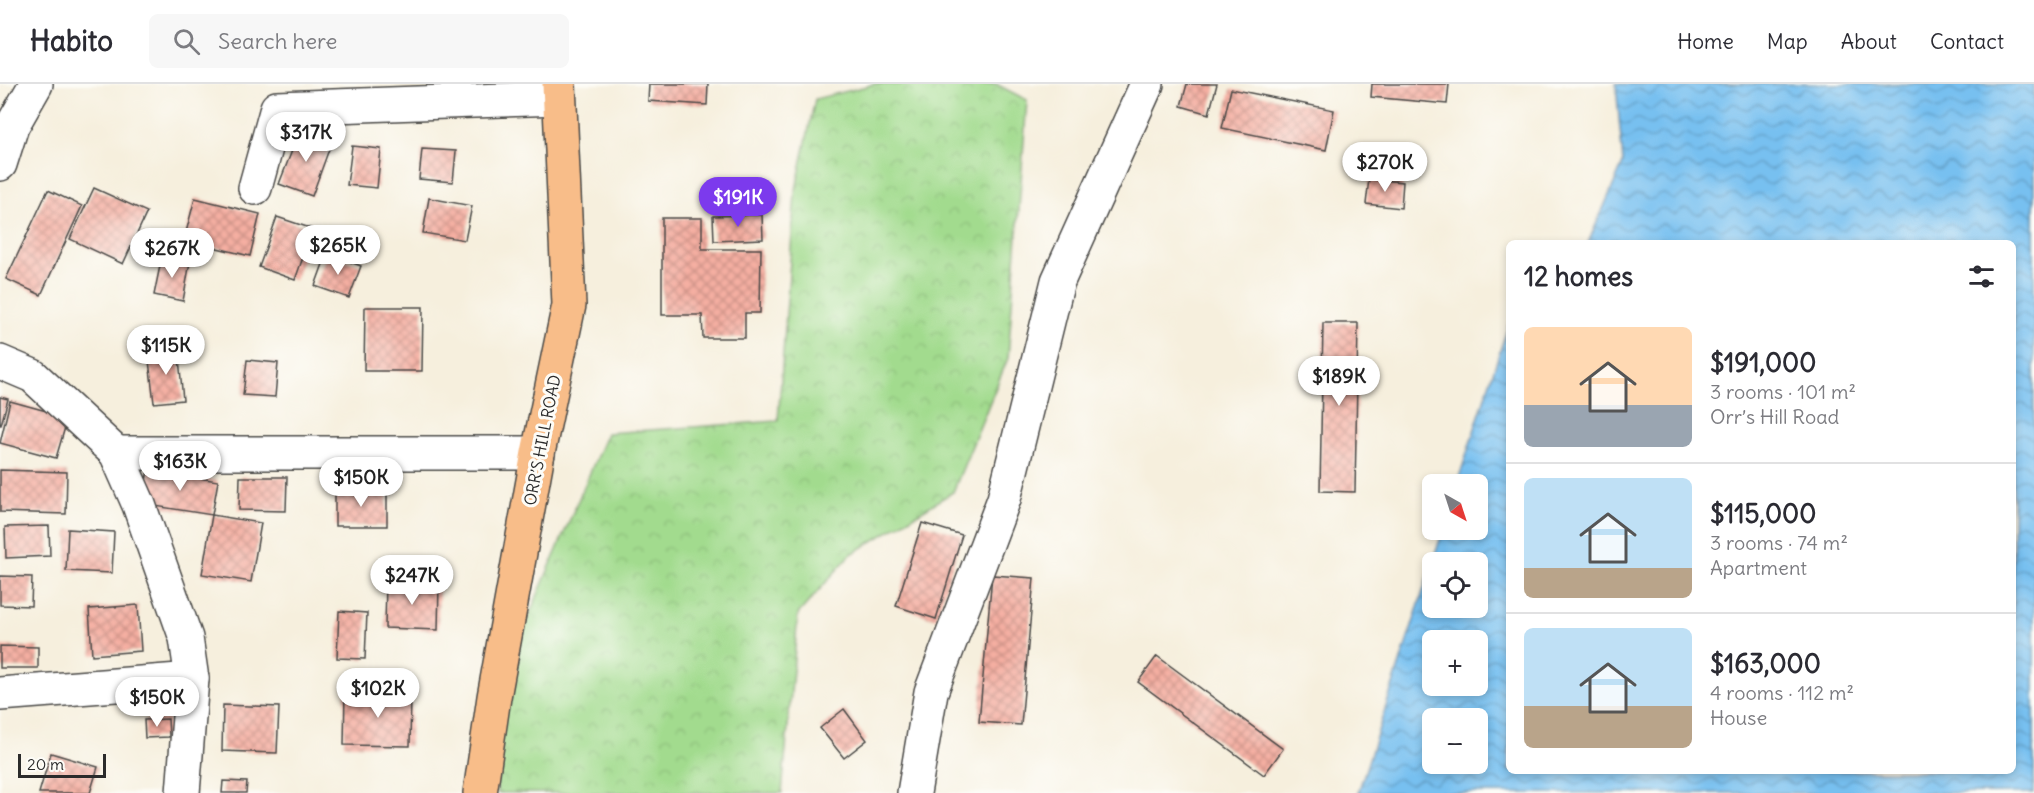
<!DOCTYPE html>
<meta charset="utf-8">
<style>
body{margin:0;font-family:Delius,sans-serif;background:#f7f7f7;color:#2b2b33;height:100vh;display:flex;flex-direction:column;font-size:22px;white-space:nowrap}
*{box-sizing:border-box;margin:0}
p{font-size:20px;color:#7c7c81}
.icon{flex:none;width:33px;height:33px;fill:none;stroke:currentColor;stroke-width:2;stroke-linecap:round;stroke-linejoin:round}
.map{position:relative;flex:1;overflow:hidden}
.side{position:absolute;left:1506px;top:156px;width:510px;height:534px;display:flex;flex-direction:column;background:#fff;border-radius:9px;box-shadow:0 3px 9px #0003}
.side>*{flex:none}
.needle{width:39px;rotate:141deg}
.buttons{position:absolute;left:1422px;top:390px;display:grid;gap:12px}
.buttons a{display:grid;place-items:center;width:66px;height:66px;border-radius:9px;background:#fff;box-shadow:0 3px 9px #0003;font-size:30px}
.scale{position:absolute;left:18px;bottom:15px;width:88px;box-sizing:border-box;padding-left:6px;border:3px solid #2b2b2b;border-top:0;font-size:16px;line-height:21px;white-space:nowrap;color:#2b2b2b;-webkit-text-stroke:4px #fdfcf7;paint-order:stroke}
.price{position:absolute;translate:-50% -51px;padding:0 14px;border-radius:21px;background:#fff;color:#222;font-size:20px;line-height:39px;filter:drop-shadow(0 2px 3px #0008)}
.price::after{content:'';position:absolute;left:50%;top:36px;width:18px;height:14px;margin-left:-9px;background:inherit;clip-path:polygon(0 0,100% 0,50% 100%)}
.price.current{background:#7c3aed;color:#fff}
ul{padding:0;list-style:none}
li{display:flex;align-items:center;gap:18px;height:150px;padding:0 18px}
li+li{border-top:2px solid #e1e1e2}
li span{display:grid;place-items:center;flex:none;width:168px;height:120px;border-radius:9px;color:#555}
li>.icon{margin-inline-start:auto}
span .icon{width:72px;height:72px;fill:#fffc;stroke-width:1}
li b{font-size:26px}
h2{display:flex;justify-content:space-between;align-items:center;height:72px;padding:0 18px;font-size:26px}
header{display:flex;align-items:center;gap:36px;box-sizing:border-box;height:84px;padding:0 30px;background:#fff;border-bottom:2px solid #e1e1e2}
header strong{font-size:28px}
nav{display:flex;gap:33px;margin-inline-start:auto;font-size:21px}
.search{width:420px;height:54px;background:#f7f7f7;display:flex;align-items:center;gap:15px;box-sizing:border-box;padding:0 21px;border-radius:9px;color:#7c7c81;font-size:22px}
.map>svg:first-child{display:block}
.park{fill:url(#park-crowns);stroke:#66835c;stroke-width:1.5}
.water{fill:url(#water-waves);stroke:#51768e;stroke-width:1.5;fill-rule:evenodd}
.building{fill:url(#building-cross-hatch)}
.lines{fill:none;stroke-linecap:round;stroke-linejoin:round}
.minor-casing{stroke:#494846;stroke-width:36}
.major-casing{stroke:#494846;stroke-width:36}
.minor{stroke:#fff;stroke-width:33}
.major{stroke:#f8bd89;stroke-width:33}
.labels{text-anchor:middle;stroke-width:6;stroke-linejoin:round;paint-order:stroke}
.street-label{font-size:16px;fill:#2b2b2b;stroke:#fdfcf7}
</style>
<header>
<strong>Habito</strong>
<div class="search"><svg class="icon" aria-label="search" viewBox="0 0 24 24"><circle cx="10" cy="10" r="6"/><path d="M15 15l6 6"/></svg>Search here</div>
<nav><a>Home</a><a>Map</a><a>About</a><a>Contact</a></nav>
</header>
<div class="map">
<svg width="2034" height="709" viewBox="0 0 2034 709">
<defs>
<pattern id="park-crowns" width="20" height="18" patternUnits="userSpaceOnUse" patternTransform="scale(1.5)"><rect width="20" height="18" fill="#a2db8e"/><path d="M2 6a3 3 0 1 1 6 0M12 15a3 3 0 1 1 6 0" fill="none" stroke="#8cbc7b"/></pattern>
<pattern id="water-waves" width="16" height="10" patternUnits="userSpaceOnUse" patternTransform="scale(1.5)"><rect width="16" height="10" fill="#77c0f0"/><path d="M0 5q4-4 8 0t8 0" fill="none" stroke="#629cc3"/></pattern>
<pattern id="building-cross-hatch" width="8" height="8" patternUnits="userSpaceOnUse" patternTransform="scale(1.5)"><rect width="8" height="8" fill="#f5afa2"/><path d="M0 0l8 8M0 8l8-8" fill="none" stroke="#c78f84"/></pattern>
</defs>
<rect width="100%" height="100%" fill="#fdfcf7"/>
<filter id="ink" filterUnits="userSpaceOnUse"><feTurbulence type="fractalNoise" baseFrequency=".0167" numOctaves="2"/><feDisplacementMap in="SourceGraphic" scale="12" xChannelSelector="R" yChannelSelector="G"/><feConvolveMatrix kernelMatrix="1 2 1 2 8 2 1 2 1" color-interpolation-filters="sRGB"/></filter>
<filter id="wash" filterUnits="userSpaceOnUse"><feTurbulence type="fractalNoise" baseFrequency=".008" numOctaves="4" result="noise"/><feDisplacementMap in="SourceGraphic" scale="24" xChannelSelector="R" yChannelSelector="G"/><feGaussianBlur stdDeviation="1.35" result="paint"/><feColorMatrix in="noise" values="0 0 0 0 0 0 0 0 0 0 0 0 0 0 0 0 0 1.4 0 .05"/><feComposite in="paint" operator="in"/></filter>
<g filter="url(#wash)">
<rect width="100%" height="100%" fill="#f6efdd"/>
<path class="park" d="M875,0H996L1027,16L1008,274L953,408L850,471L798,530L782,709H497L494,613L607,349L778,337L795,110L815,15Z"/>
<path class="water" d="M1616,0H2034V709H1358L1443,446H1478V400H1457L1509,239V687H2013V159H1588L1623,79ZM1432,478H1478V524H1432ZM1432,556H1478V602H1432ZM1432,634H1478V680H1432Z"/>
<g id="blocks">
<g class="building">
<path d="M649,0H708L707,21L648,17Z"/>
<path d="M1187,0H1217L1209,30L1181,22Z"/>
<path d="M1372,0H1449L1447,20L1371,13Z"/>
<path d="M1231,5L1334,26L1326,66L1222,44Z"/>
<path d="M300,46L332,57L312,112L279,100Z"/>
<path d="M352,62L381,65L377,104L347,101Z"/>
<path d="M422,65L456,67L453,98L419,95Z"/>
<path d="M1369,95L1403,98L1401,124L1366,120Z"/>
<path d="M94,104L147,128L123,180L70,155Z"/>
<path d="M48,106L82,122L41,211L6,195Z"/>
<path d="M195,114L260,130L250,172L184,156Z"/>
<path d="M429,114L472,122L465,156L423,149Z"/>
<path d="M762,131L763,155L714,157L713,132Z"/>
<path d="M277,133L313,145L295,196L259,183Z"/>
<path d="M662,134H702V165H761L760,229H745V254H703L702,231H662Z"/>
<path d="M327,169L361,182L349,214L315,202Z"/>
<path d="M162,172L190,178L183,217L154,211Z"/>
<path d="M365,223H423L422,287H364Z"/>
<path d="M1323,239H1358L1355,408L1320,407Z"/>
<path d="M178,264L183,316L154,319L148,268Z"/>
<path d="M247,276L278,279L275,313L243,311Z"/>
<path d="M0,313L8,315L1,341H0Z"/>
<path d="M10,317L68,333L56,374L0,359Z"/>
<path d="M0,386L67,388L66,430L0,428Z"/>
<path d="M148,386L218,397L212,431L142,420Z"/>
<path d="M240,393H287L286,427L239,426Z"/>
<rect x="335" y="405" width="52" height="37"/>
<path d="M212,431L261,439L251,498L202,490Z"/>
<path d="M922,439L962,451L936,535L896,522Z"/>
<path d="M49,442L50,472L6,474L5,443Z"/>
<path d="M68,445L114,448L112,489L66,487Z"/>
<path d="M992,491L1034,494L1021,641L979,638Z"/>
<path d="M0,492L32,493L31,522L0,521Z"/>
<path d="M386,498L439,500L438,546L385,544Z"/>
<path d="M138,521L141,567L92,571L89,525Z"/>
<path d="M339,527L367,529L365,575L337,574Z"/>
<path d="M0,562L38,563V584H0Z"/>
<path d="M1157,572L1283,665L1264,691L1138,598Z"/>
<path d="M345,608L411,609L410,662L344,661Z"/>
<path d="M223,621L279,623L277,669L222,667Z"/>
<path d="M844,625L867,656L844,674L820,644Z"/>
<path d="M168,635L169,653L145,654L144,636Z"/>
<path d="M51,669L98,683L90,709H39Z"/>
<path d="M223,697L247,698L246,709H222Z"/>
</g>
</g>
</g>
<g filter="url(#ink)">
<use href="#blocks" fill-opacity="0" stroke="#494846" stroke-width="1.5"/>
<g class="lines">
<g class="minor-casing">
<g id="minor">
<path d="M0,80L12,42L36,0"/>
<path d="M255,104L277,24L559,14"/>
<path d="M0,278L33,292L116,369L139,421L186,554L192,595L183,709"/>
<path d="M116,369H538"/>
<path d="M0,610L192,595"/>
<path d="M914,709L931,608L1004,415L1058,197L1147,0"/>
</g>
</g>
<g class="major-casing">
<path id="major" d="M480,709L494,613L538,369L569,221L559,0"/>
</g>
<use href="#minor" class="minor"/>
<use href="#major" class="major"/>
</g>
</g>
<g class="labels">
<g class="street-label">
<text transform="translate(542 356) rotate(-79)" y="6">ORR’S HILL ROAD</text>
</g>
</g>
</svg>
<div class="buttons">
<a><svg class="needle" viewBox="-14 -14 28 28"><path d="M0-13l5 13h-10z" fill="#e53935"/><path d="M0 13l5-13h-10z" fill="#7c7c81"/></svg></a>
<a><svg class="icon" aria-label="locate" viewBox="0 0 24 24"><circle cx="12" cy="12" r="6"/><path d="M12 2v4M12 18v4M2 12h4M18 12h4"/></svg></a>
<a>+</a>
<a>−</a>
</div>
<div class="scale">20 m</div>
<b class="price" style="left:306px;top:79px">$317K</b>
<b class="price" style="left:1385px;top:109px">$270K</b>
<b class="price current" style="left:738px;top:144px">$191K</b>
<b class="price" style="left:338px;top:192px">$265K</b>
<b class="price" style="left:172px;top:195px">$267K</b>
<b class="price" style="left:166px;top:292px">$115K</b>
<b class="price" style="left:1339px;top:323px">$189K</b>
<b class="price" style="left:180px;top:408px">$163K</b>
<b class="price" style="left:361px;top:424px">$150K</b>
<b class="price" style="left:412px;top:522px">$247K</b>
<b class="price" style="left:378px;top:635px">$102K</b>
<b class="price" style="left:157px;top:644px">$150K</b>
<section class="side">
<h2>12 homes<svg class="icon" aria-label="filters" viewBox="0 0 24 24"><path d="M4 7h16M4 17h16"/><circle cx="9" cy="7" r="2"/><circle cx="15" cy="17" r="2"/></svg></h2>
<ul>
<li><span style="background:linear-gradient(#ffd9b3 65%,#9aa5b1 0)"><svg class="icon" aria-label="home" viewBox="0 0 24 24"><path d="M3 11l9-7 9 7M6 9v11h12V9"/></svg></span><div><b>$191,000</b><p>3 rooms · 101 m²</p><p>Orr’s Hill Road</p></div></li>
<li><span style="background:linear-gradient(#bfe0f5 75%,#b9a48a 0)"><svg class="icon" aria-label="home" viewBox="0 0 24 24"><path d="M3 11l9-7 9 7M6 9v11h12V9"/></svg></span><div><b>$115,000</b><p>3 rooms · 74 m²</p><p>Apartment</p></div></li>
<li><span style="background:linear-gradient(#bfe0f5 65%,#b9a48a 0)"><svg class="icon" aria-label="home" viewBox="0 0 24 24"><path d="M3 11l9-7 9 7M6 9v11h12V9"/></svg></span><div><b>$163,000</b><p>4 rooms · 112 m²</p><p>House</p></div></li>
</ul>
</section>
</div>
